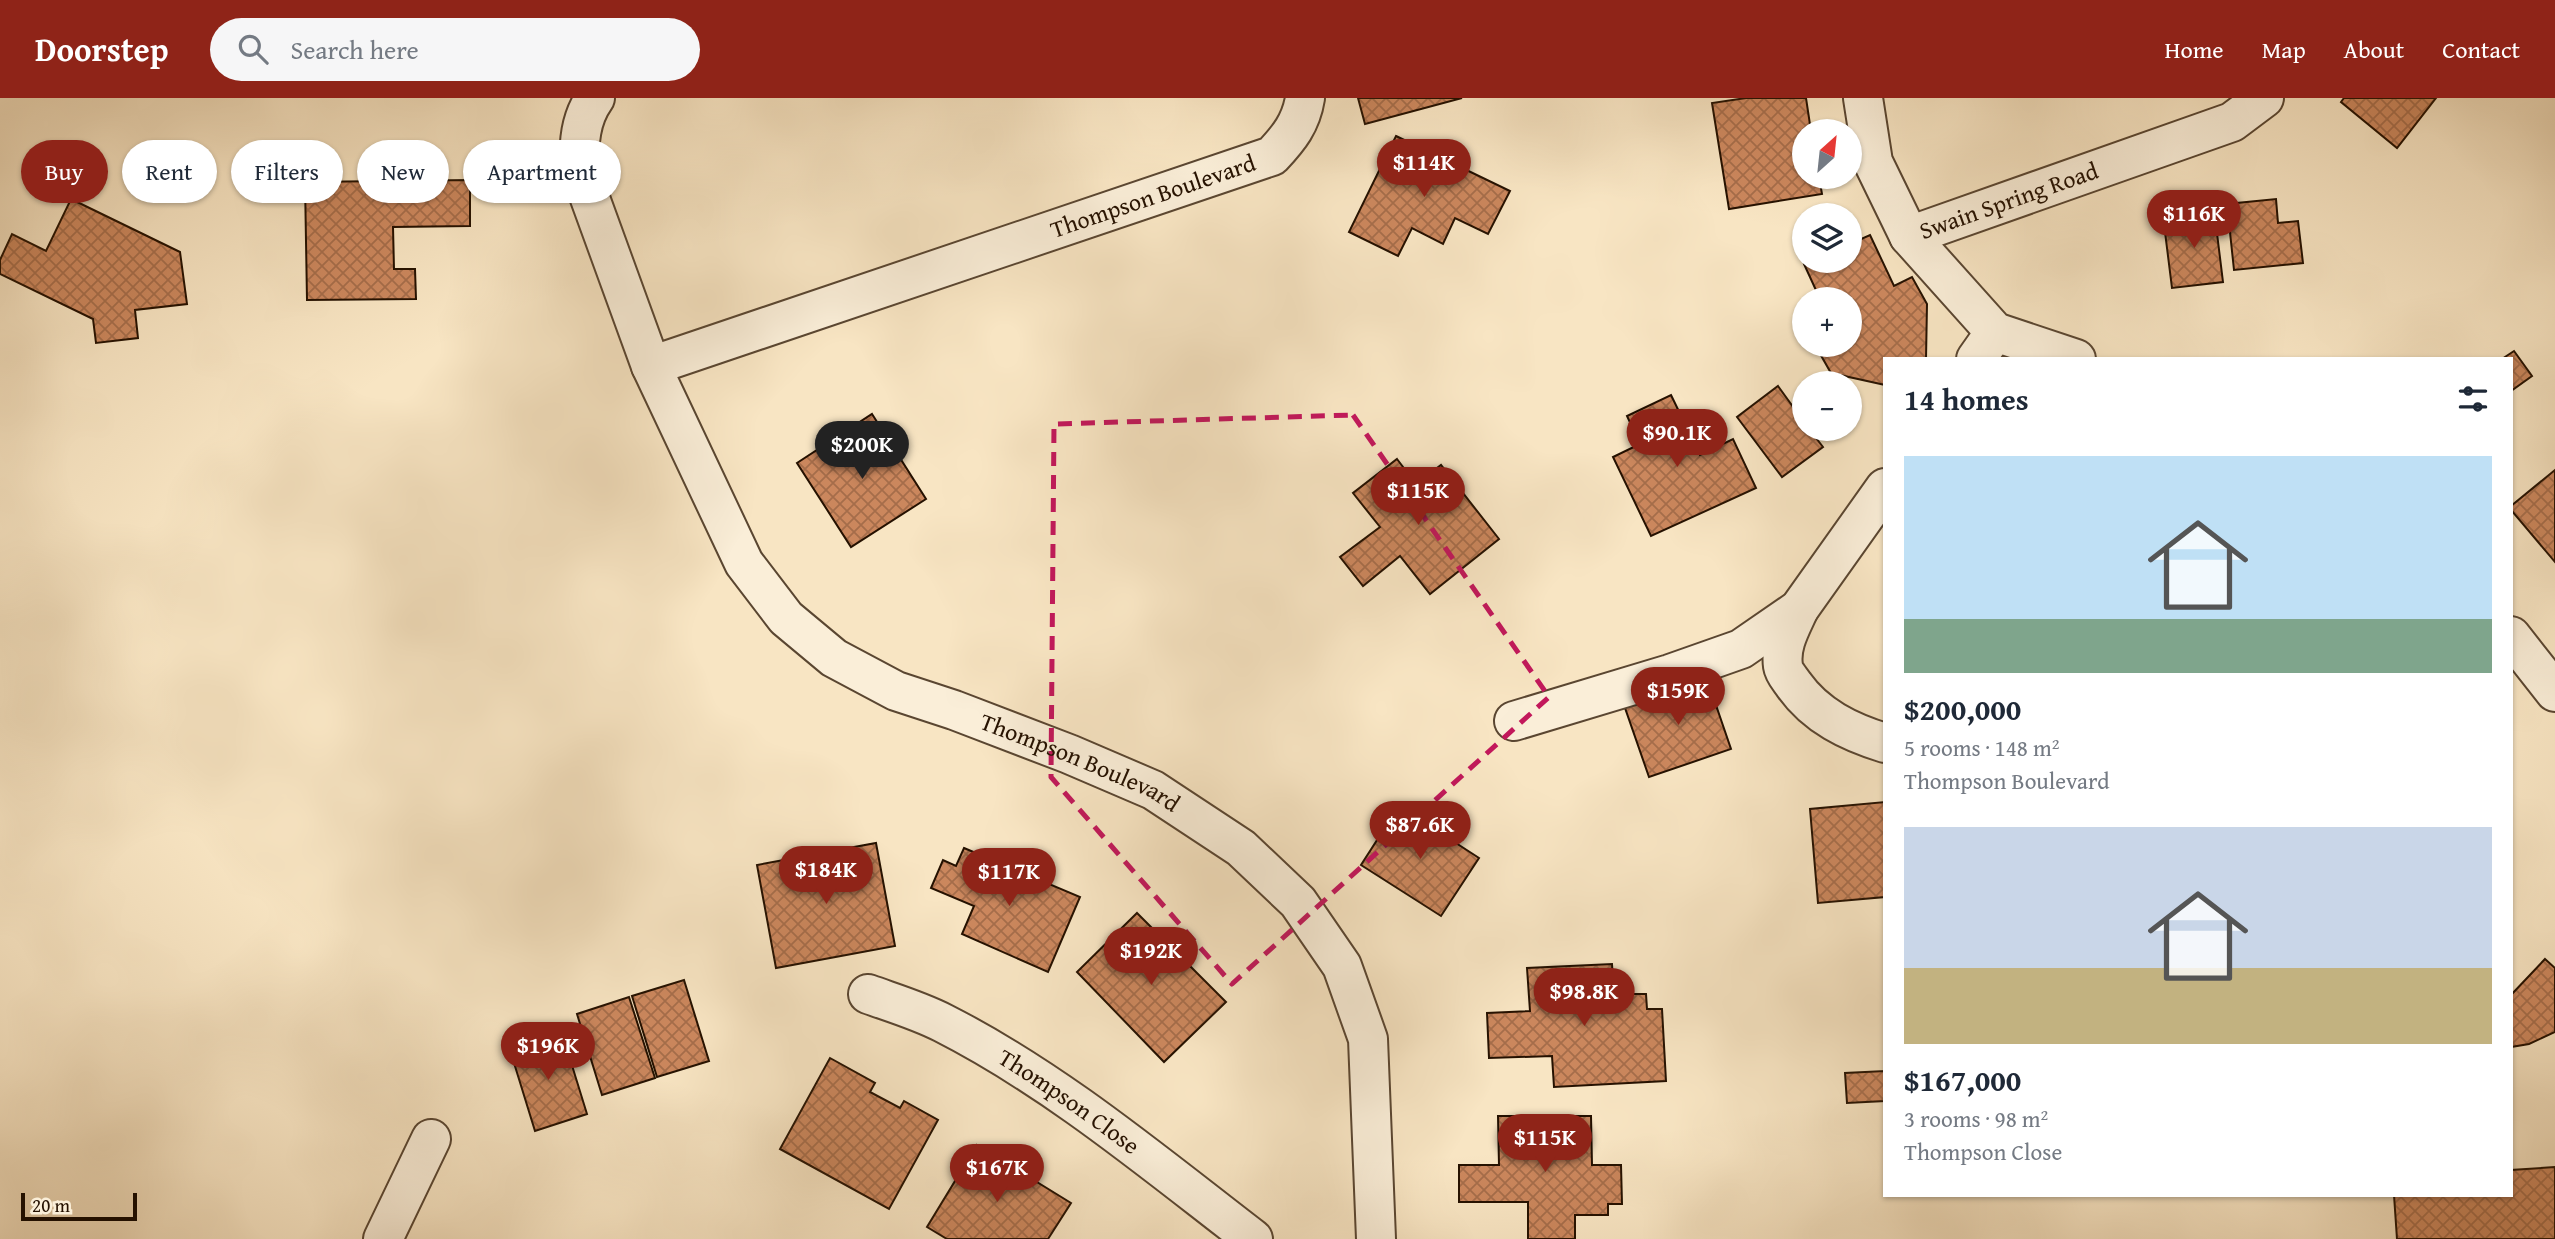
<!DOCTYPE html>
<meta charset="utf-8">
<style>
body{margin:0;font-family:"Gentium Book Plus",serif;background:#f6f6f7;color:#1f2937;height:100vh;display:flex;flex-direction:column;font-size:26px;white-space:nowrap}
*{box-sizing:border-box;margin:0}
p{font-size:23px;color:#747a83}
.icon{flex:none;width:38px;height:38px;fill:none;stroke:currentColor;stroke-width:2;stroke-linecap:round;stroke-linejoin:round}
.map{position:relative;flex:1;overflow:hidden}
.details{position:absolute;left:1883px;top:259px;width:630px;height:840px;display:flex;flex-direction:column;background:#fff;border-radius:0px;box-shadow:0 2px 5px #0004}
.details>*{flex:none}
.hud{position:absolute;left:21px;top:42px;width:665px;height:63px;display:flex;gap:14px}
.needle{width:46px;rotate:27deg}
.tools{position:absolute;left:1792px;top:21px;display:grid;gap:14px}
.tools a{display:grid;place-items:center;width:70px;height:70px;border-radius:50%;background:#fff;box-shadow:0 2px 5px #0004;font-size:35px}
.scale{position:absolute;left:21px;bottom:18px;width:116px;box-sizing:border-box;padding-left:7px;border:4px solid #251100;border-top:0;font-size:19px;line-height:24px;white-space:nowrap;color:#251100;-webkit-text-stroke:5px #faeed8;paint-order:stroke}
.price{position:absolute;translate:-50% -60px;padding:0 16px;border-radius:24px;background:#8f2418;color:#fff;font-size:23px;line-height:46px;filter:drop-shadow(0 2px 4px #0008)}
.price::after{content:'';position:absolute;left:50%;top:42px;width:21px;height:16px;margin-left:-10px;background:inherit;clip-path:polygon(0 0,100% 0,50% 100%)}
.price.active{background:#222;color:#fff}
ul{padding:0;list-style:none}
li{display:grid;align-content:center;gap:14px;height:371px;padding:0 21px}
li span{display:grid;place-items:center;height:217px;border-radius:0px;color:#555}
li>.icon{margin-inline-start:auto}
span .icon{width:126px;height:126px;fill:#fffc;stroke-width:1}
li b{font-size:30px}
h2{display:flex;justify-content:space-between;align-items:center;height:84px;padding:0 21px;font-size:30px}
.tag{padding:0 24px;border-radius:32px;background:#fff;box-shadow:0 2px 5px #0004;font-size:24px;line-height:63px}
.tag.active{background:#8f2418;color:#fff}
header{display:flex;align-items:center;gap:42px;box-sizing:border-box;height:98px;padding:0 35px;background:#8f2418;color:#fff}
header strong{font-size:33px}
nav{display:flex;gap:38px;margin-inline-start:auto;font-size:24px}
.search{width:490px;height:63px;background:#f6f6f7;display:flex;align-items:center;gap:18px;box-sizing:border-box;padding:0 24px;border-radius:38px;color:#747a83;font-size:26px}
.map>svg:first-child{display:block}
.building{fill:url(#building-cross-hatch);stroke:#251100;stroke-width:2}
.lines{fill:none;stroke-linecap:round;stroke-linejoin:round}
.minor-casing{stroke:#5a4631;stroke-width:42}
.minor{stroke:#faeed8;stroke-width:38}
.marked{fill:none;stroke:#c2185b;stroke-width:5;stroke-dasharray:14 9;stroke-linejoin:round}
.labels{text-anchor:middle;stroke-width:5;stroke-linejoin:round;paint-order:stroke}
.street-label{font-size:24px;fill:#251100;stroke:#faeed8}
</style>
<header>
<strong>Doorstep</strong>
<div class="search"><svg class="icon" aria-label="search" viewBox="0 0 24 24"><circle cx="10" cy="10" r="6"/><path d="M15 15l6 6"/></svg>Search here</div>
<nav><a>Home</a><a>Map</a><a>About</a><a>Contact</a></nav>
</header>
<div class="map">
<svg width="2555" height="1141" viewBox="0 0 2555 1141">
<defs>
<pattern id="building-cross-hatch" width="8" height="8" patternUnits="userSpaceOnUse" patternTransform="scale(1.75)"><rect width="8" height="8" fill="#cb875d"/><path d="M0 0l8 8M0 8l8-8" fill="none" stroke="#a56d4a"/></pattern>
</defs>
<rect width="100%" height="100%" fill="#f8e5c3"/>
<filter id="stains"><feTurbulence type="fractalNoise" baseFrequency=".00286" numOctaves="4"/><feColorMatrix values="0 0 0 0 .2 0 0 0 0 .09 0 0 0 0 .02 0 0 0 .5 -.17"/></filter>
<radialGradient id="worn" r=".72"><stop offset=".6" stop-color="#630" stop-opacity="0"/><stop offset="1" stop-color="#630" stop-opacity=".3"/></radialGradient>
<g class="building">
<path d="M1358,0H1462L1365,26Z"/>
<path d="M1746,0H1806L1811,33H1804V79H1819L1822,96L1729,111L1712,5Z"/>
<path d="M2344,0H2436L2397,50L2341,4Z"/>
<path d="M1396,38L1510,93L1488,136L1455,120L1443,146L1412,130L1398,158L1349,134Z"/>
<path d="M470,82V128L393,129L394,171H415L416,201L307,202L305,84Z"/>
<path d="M71,101L180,154L187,206L135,212L138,240L96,245L93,221L0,176V162L12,136L46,153Z"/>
<path d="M2276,101L2278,125L2298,123L2303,165L2234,172L2227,106Z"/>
<path d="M2214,111L2223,184L2172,190L2165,134L2175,133L2173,116Z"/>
<path d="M1870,137L1894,188L1912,179L1927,206L1926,261H1885V287L1831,275L1815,247H1850V201H1820L1804,166L1812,163H1850V146Z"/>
<path d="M2514,253L2532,278L2511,293V261H2502Z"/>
<path d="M1778,288L1804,324V331H1809L1823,349L1782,379L1737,319Z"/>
<path d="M1671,297L1700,357L1733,341L1756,390L1651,438L1613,359L1640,346L1627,318Z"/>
<path d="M872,316L926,401L851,449L797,365Z"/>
<path d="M1397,361L1416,386L1441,367L1499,441L1430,496L1400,458L1363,488L1340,459L1380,429L1353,395Z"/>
<path d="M2555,372V464L2511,412V408Z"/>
<path d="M1706,578L1731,651L1649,679L1624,607Z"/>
<path d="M1885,704V799L1818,805L1810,711Z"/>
<path d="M1399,708L1479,760L1441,818L1361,767Z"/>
<path d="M876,745L895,848L776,870L757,767Z"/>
<path d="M964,750L1080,799L1048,874L962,836L974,808L931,790L943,762L956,768Z"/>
<path d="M1137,815L1226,904L1164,964L1077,874Z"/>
<path d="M2545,861L2555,870V934L2529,946L2511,949V897Z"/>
<path d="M1612,866L1613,883H1628L1629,896H1646L1647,911H1662L1666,983L1554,989L1552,958L1489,960L1487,915L1530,913L1527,870Z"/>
<path d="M684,882L709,963L657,979L632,898Z"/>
<path d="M629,899L655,980L602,997L577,916Z"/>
<path d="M562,935L587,1016L535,1033L510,952Z"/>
<path d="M830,960L875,985L870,994L900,1010L904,1003L938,1022L889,1111L780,1051Z"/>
<path d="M1885,973V1003L1847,1005L1845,975Z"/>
<path d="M1498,1018H1591L1592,1067H1621L1622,1106H1608V1117H1575V1141H1528V1104H1459V1067H1499Z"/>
<path d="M977,1047L1071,1105L1048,1141H947L927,1129Z"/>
<path d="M2555,1069V1141H2397L2394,1097H2511V1072Z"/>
</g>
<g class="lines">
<g class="minor-casing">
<g id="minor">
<path id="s1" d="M595,0C580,21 579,45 579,70L651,268L744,465L786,520L834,560L896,593L954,612L1069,656L1153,692L1241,750L1298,804L1342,868L1368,941L1376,1141"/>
<path d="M1863,0L1873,64L1909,138"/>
<path d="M1976,261L1995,234"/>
<path id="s2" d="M2076,261L1995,234L1909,138L2232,24L2264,0"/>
<path id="s3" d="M651,268L1272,58C1289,40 1301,25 1305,0"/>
<path d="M1799,511C1791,529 1780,547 1783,568C1784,575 1790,581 1794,587C1816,618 1849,634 1885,645"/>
<path d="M2511,538L2555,594"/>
<path d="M1514,623L1670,576L1741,551L1799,511L1885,390"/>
<path id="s4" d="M868,896C893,905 920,913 943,925C1055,982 1154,1065 1253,1141"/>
<path d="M383,1141L431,1041"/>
</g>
</g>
<use href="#minor" class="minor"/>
</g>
<path class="marked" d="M1353,317L1549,599L1232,886L1051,679L1054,326Z"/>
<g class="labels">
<g class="street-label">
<text dy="8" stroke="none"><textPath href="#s3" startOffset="530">Thompson Boulevard</textPath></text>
<text dy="8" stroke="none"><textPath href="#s2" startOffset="320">Swain Spring Road</textPath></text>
<text dy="8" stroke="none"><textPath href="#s1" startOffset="901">Thompson Boulevard</textPath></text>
<text dy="8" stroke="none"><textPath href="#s4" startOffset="229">Thompson Close</textPath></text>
</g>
</g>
<rect width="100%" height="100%" filter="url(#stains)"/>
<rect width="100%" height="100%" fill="url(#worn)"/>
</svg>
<div class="tools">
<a><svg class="needle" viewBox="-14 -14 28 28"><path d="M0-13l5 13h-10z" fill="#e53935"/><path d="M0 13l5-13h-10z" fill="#747a83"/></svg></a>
<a><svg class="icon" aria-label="layers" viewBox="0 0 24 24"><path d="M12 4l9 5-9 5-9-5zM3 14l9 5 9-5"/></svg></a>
<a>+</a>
<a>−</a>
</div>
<div class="scale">20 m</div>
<b class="price" style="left:1424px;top:101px">$114K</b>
<b class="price" style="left:2194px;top:152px">$116K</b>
<b class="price" style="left:1677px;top:371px">$90.1K</b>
<b class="price active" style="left:862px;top:383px">$200K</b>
<b class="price" style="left:1418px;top:429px">$115K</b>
<b class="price" style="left:1678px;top:629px">$159K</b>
<b class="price" style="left:1420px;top:763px">$87.6K</b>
<b class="price" style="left:826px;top:808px">$184K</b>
<b class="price" style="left:1009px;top:810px">$117K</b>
<b class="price" style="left:1151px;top:889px">$192K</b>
<b class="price" style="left:1584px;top:930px">$98.8K</b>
<b class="price" style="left:548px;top:984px">$196K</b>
<b class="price" style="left:1545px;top:1076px">$115K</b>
<b class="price" style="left:997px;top:1106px">$167K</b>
<div class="hud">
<a class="tag active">Buy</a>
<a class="tag">Rent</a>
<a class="tag">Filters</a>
<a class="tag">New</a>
<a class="tag">Apartment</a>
</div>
<section class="details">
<h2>14 homes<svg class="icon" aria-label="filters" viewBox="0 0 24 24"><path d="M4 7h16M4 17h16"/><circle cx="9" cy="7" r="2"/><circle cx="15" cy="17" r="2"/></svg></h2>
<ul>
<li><span style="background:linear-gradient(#bfe0f5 75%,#7fa58c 0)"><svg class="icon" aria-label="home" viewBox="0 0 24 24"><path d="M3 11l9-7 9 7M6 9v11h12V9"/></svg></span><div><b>$200,000</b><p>5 rooms · 148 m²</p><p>Thompson Boulevard</p></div></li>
<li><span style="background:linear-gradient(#c9d6e8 65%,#c2b280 0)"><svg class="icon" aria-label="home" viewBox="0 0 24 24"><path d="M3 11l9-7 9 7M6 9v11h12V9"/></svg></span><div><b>$167,000</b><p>3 rooms · 98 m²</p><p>Thompson Close</p></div></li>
</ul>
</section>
</div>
